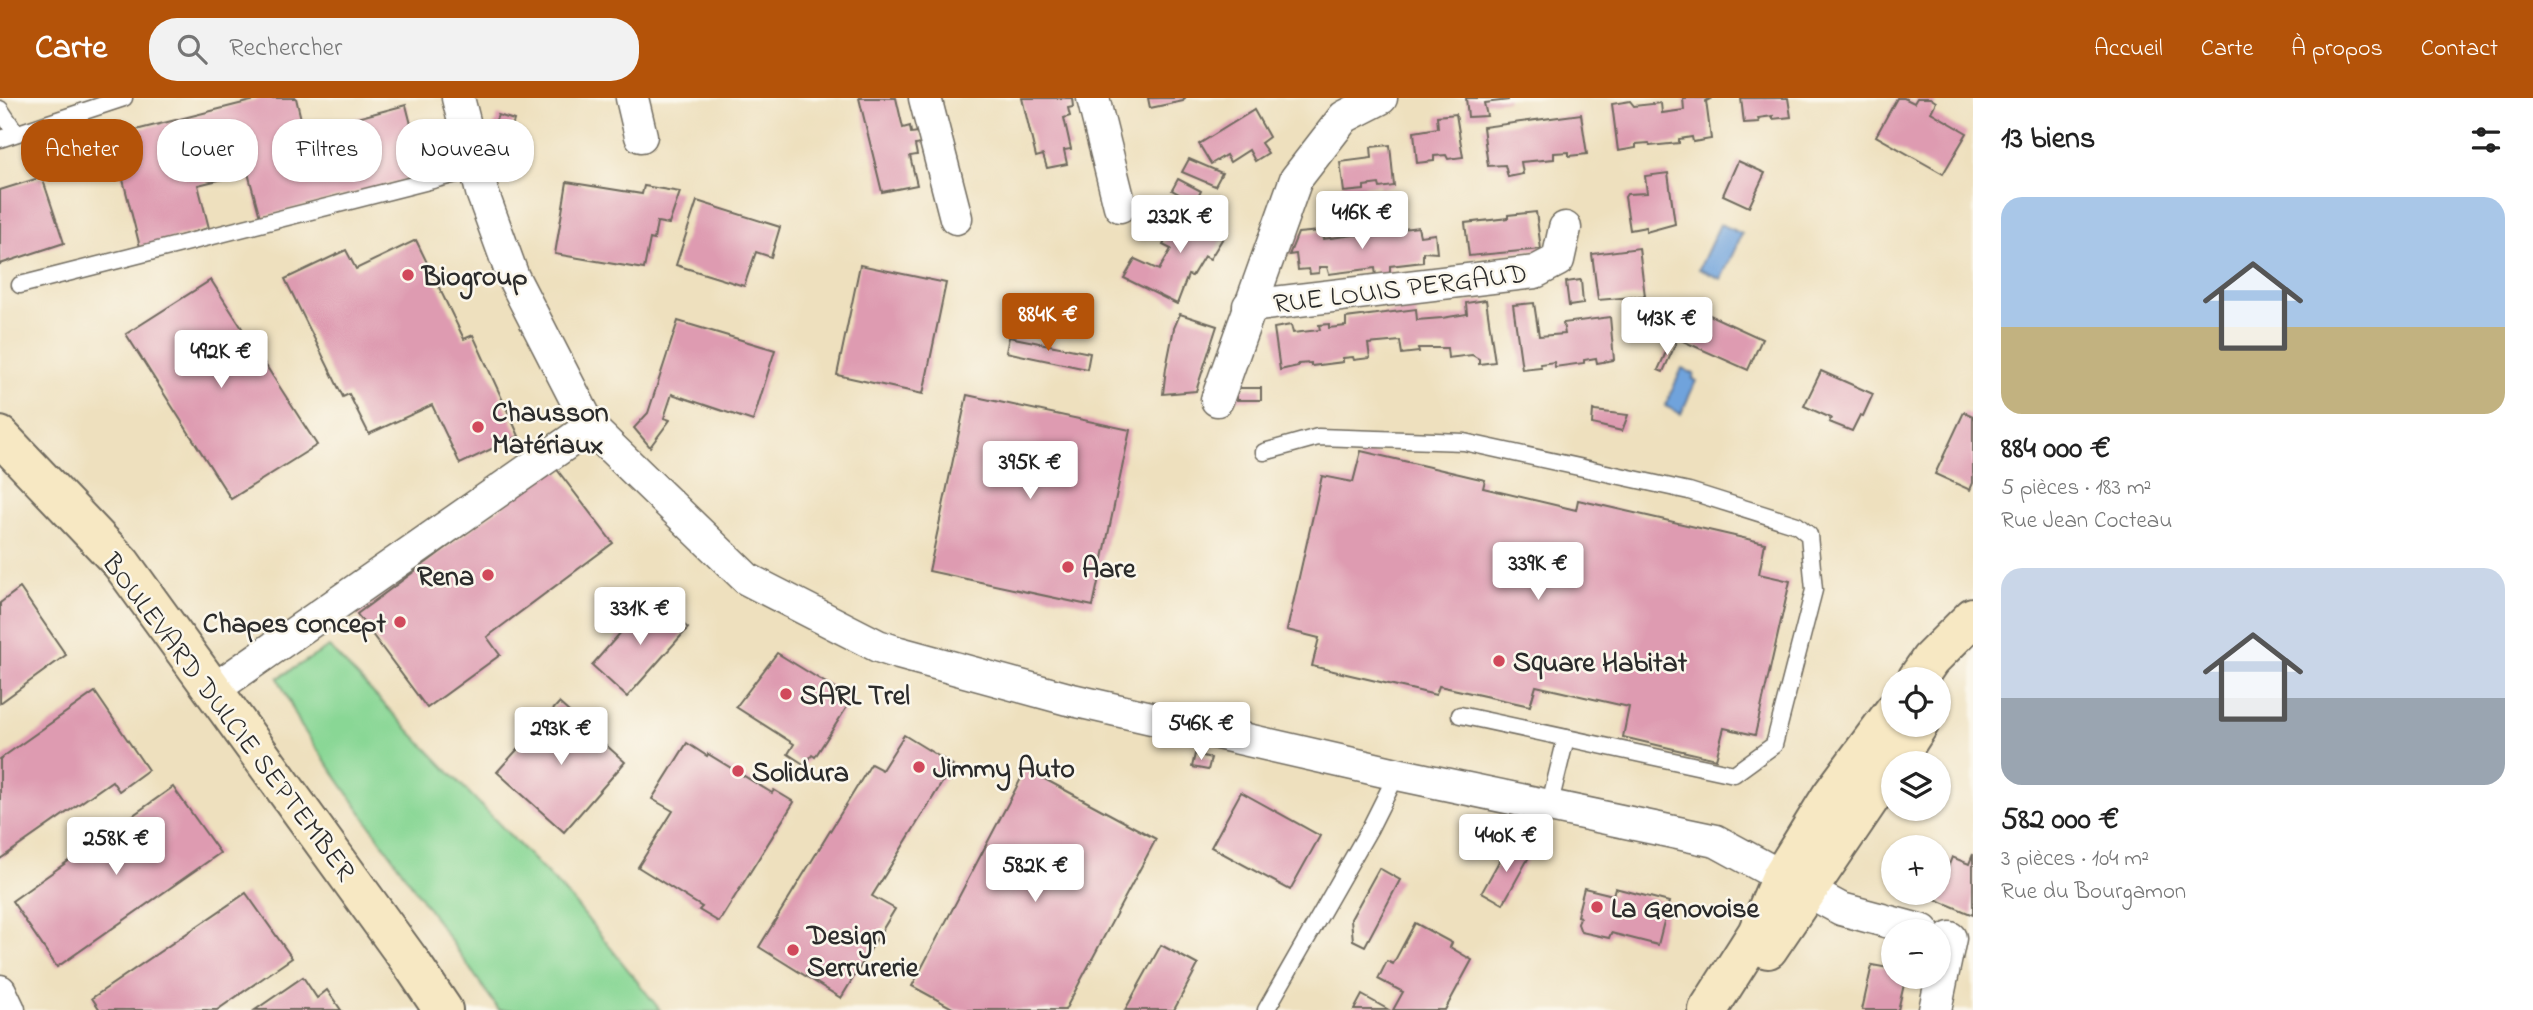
<!DOCTYPE html>
<html lang="fr">
<meta charset="utf-8">
<style>
body{margin:0;font-family:"Indie Flower",sans-serif;background:#f2f2f2;color:#222;height:100vh;display:flex;flex-direction:column;font-size:26px;white-space:nowrap}
*{box-sizing:border-box;margin:0}
p{font-size:23px;color:#767676}
.icon{flex:none;width:38px;height:38px;fill:none;stroke:currentColor;stroke-width:2;stroke-linecap:round;stroke-linejoin:round}
.map{position:relative;flex:1;overflow:hidden}
.side{display:flex;flex-direction:column;background:#fff;width:560px}
.side>*{flex:none}
.guide{position:absolute;left:21px;top:21px;width:665px;height:63px;display:flex;gap:14px}
.controls{position:absolute;left:1881px;top:569px;display:grid;gap:14px}
.controls a{display:grid;place-items:center;width:70px;height:70px;border-radius:50%;background:#fff;box-shadow:0 2px 5px #0004;font-size:35px}
.price{position:absolute;translate:-50% -60px;padding:0 16px;border-radius:7px;background:#fff;color:#222;font-size:23px;line-height:46px;filter:drop-shadow(0 2px 4px #0008)}
.price::after{content:'';position:absolute;left:50%;top:42px;width:21px;height:16px;margin-left:-10px;background:inherit;clip-path:polygon(0 0,100% 0,50% 100%)}
.price.on{background:#b45309;color:#fff}
ul{padding:0;list-style:none}
li{display:grid;align-content:center;gap:14px;height:371px;padding:0 28px}
li span{display:grid;place-items:center;height:217px;border-radius:21px;color:#555}
li>.icon{margin-inline-start:auto}
span .icon{width:126px;height:126px;fill:#fffc;stroke-width:1}
li b{font-size:30px}
h2{display:flex;justify-content:space-between;align-items:center;height:84px;padding:0 28px;font-size:30px}
.pill{padding:0 24px;border-radius:28px;background:#fff;box-shadow:0 2px 5px #0004;font-size:24px;line-height:63px}
.pill.on{background:#b45309;color:#fff}
header{display:flex;align-items:center;gap:42px;box-sizing:border-box;height:98px;padding:0 35px;background:#b45309;color:#fff}
header strong{font-size:33px}
nav{display:flex;gap:38px;margin-inline-start:auto;font-size:24px}
.search{width:490px;height:63px;background:#f2f2f2;display:flex;align-items:center;gap:18px;box-sizing:border-box;padding:0 24px;border-radius:28px;color:#767676;font-size:26px}
main{display:flex;flex:1;min-height:0}
.map>svg:first-child{display:block}
.green{fill:#89d795;stroke:#5a8160;stroke-width:2}
.water{fill:#70a3dc;stroke:#4e6784;stroke-width:2}
.building{fill:#de9bb1}
.lines{fill:none;stroke-linecap:round;stroke-linejoin:round}
.lane-casing{stroke:#6f6a5e;stroke-width:19}
.street-casing{stroke:#6f6a5e;stroke-width:35}
.secondary-casing{stroke:#6f6a5e;stroke-width:42}
.lane{stroke:#fff;stroke-width:16}
.street{stroke:#fff;stroke-width:32}
.secondary{stroke:#f7e8c3;stroke-width:38}
.poi-dot{fill:#d1495b;stroke:#fbf7ec;stroke-width:2.5}
.labels{text-anchor:middle;stroke-width:5;stroke-linejoin:round;paint-order:stroke}
.poi-label{font-size:28px;font-weight:bold;fill:#2b2b2b;stroke:#fbf7ec;text-anchor:start}
.street-label{font-size:28px;fill:#2b2b2b;stroke:#fbf7ec}
</style>
<header>
<strong>Carte</strong>
<div class="search"><svg class="icon" aria-label="search" viewBox="0 0 24 24"><circle cx="10" cy="10" r="6"/><path d="M15 15l6 6"/></svg>Rechercher</div>
<nav><a>Accueil</a><a>Carte</a><a>À propos</a><a>Contact</a></nav>
</header>
<main>
<div class="map">
<svg width="1973" height="912" viewBox="0 0 1973 912">
<rect width="100%" height="100%" fill="#fbf7ec"/>
<filter id="ink" filterUnits="userSpaceOnUse"><feTurbulence type="fractalNoise" baseFrequency=".0143" numOctaves="2"/><feDisplacementMap in="SourceGraphic" scale="14" xChannelSelector="R" yChannelSelector="G"/><feConvolveMatrix kernelMatrix="1 2 1 2 8 2 1 2 1" color-interpolation-filters="sRGB"/></filter>
<filter id="wash" filterUnits="userSpaceOnUse"><feTurbulence type="fractalNoise" baseFrequency=".00686" numOctaves="4" result="noise"/><feDisplacementMap in="SourceGraphic" scale="28" xChannelSelector="R" yChannelSelector="G"/><feGaussianBlur stdDeviation="1.57" result="paint"/><feColorMatrix in="noise" values="0 0 0 0 0 0 0 0 0 0 0 0 0 0 0 0 0 1.4 0 .05"/><feComposite in="paint" operator="in"/></filter>
<g filter="url(#wash)">
<rect width="100%" height="100%" fill="#eee0be"/>
<path class="green" d="M329,549L574,804L660,912H499L301,628L278,580Z"/>
<g class="water">
<path d="M1720,126L1742,136L1721,181L1699,171Z"/>
<path d="M1682,270L1694,276L1692,281L1696,283L1681,316L1665,308Z"/>
</g>
<g id="blocks">
<g class="building">
<path d="M263,0H296L304,34L406,7L424,77L260,119L248,75L198,87L209,130L140,149L112,38Z"/>
<path d="M859,0H896L903,30L910,28L911,35L919,34L923,46L915,47L917,57L910,58L917,87L882,94Z"/>
<path d="M1022,0H1072L1073,9L1068,10L1070,18L1064,20L1071,51L1064,52L1067,66L1047,70L1043,57L1036,59Z"/>
<path d="M1148,0H1185L1183,3L1150,10Z"/>
<path d="M1466,0H1508V2L1484,5L1487,18L1468,19Z"/>
<path d="M1683,0H1712L1706,3L1711,41L1693,44L1692,39L1679,41V45L1650,48L1649,45L1636,46V50L1618,53L1612,6L1630,3L1634,8L1661,5L1662,15L1684,12Z"/>
<path d="M1741,0H1788L1791,19L1773,21V18L1758,20L1759,24L1744,25Z"/>
<path d="M1897,0H1904L1914,5L1917,0H1930L1936,4L1931,14L1967,35L1943,76L1876,38Z"/>
<path d="M1254,12L1269,39L1261,45L1268,55L1255,63L1249,52L1230,64L1226,57L1211,66L1199,46Z"/>
<path d="M1456,16L1463,59L1448,61L1446,57L1434,58V63L1417,65L1414,34L1438,30L1437,18Z"/>
<path d="M1581,16L1587,56L1569,58V54L1554,55V61L1521,64L1523,76L1508,79L1505,67L1488,68L1483,29Z"/>
<path d="M498,17L514,22L510,36L493,30Z"/>
<path d="M1390,47L1394,88L1380,90L1379,86L1364,88V92L1344,94L1340,64L1372,60L1371,49Z"/>
<path d="M1189,61L1222,75L1215,88L1182,74Z"/>
<path d="M1738,63L1765,75L1749,109L1723,97Z"/>
<path d="M1668,75L1675,126L1646,134V129L1630,132L1625,99L1627,96L1647,95L1645,78Z"/>
<path d="M42,79L64,145L0,166V92Z"/>
<path d="M1178,81L1201,93L1195,105L1172,92Z"/>
<path d="M567,84L642,96L644,88L680,94L669,126L657,124L654,142L650,141L644,171L555,156Z"/>
<path d="M697,103L780,129L771,159L756,154L744,188L676,167Z"/>
<path d="M1186,106L1222,124L1218,130L1226,135L1210,161L1204,158L1192,178L1188,177L1177,206L1124,180L1135,161L1159,172L1171,151L1163,147Z"/>
<path d="M1536,114L1541,151L1469,158L1465,125L1508,120V117Z"/>
<path d="M1418,129L1420,138L1435,136L1437,155L1423,154V164L1390,168V176L1376,178L1375,170L1329,176L1327,169H1319V175L1310,176L1309,171L1298,172L1296,156L1289,157L1298,135L1320,133L1323,141Z"/>
<path d="M416,142L464,241L473,237L519,338L460,366L432,307L369,336L349,296L343,299L285,181L346,152L356,171Z"/>
<path d="M1639,150L1645,198L1598,202L1592,156Z"/>
<path d="M860,167L946,185L923,296L837,277Z"/>
<path d="M211,182L317,347L231,401L126,236Z"/>
<path d="M1581,182L1583,206L1569,208L1566,184Z"/>
<path d="M1486,202L1495,264L1479,266V261L1472,257L1448,260L1447,250H1418L1419,254L1402,256L1400,243L1368,246L1370,260L1354,262L1353,259L1343,260V264L1311,268V265L1298,266V268L1280,272L1274,230L1291,227L1293,235L1320,232L1319,227L1329,226V230L1346,228V220L1416,211L1417,222L1442,220L1467,216L1466,205Z"/>
<path d="M1534,205L1539,238L1565,236L1563,225L1610,219L1614,262L1597,265L1596,260L1584,262V265L1555,269L1554,264L1540,266L1541,269L1522,271L1513,207Z"/>
<path d="M1690,208L1762,241L1748,272L1676,240Z"/>
<path d="M1180,216L1217,228L1196,293L1163,296L1166,270L1174,230Z"/>
<path d="M678,223L775,252L753,323L672,296L664,320L670,322L650,349L634,330L648,315Z"/>
<path d="M1009,239L1090,255L1087,271L1006,254Z"/>
<path d="M1671,243L1676,245L1663,274L1658,272Z"/>
<path d="M1821,273L1873,296L1863,318L1860,317L1852,333L1829,324L1831,320L1804,308Z"/>
<rect x="1237" y="290" width="24" height="12"/>
<path d="M967,297L1130,332L1093,508L929,473Z"/>
<path d="M1593,312L1595,313L1628,317L1622,333L1592,326Z"/>
<path d="M1964,314L1973,318V385L1970,392L1935,376Z"/>
<path d="M1361,353L1485,382L1483,390L1576,412L1578,402L1765,445L1759,476L1790,483L1755,637L1724,630L1716,661L1623,639L1629,609L1536,588L1530,608L1439,588L1436,597L1312,568L1319,540L1287,532L1322,378L1353,384Z"/>
<path d="M555,369L613,445L487,539L500,557L427,610L357,516Z"/>
<path d="M20,490L66,557L0,605V505Z"/>
<path d="M652,499L688,530L627,599L592,567Z"/>
<path d="M777,555L852,601L815,659L812,657L805,667L788,656L794,646L736,609Z"/>
<path d="M95,594L148,672L119,693L112,683L0,761V661Z"/>
<path d="M559,605L625,664L564,734L497,674Z"/>
<path d="M904,637L953,667L872,798L895,811L841,900L759,849L871,666L882,672Z"/>
<path d="M687,645L707,658L708,656L772,695L774,692L794,704L719,824L699,812L702,809L638,769L673,713L652,701Z"/>
<path d="M1195,656L1211,660L1208,672L1192,669Z"/>
<path d="M1026,671L1156,741L1065,912H956L912,888Z"/>
<path d="M173,689L220,755L57,869L12,803Z"/>
<path d="M1241,694L1320,738L1290,792L1211,749Z"/>
<path d="M1508,747L1529,759L1503,806L1482,794Z"/>
<path d="M1973,756V817L1930,799L1932,794H1939V776L1945,777L1952,759L1969,766Z"/>
<path d="M1379,770L1400,782L1365,848L1353,842L1351,821Z"/>
<path d="M1584,790L1613,797L1615,790L1669,804L1658,847L1611,835L1609,840L1581,834L1578,826L1580,819L1577,818Z"/>
<path d="M246,795L292,860L217,912H100L92,900Z"/>
<path d="M1415,825L1452,845L1450,849L1472,862L1445,912H1393L1403,894L1378,881L1387,863L1393,866Z"/>
<path d="M1161,847L1198,867L1174,912H1125Z"/>
<path d="M1872,867L1894,871V878H1906L1898,912H1862Z"/>
<path d="M303,879L317,900L327,892L341,912H255Z"/>
<path d="M1362,897L1389,912H1354Z"/>
</g>
</g>
</g>
<g filter="url(#ink)">
<use href="#blocks" fill-opacity="0" stroke="#6f6a5e" stroke-width="2"/>
<g class="lines">
<g class="lane-casing">
<g id="lane">
<path d="M0,11L16,35"/>
<path d="M0,41L124,0"/>
<path d="M20,187L476,71"/>
<path d="M1264,354L1318,339L1464,344L1689,393L1797,427L1809,437L1814,492L1774,647L1734,676L1460,617"/>
<path d="M1549,709L1566,640"/>
<path d="M1266,912L1370,730L1397,676"/>
</g>
</g>
<g class="street-casing">
<g id="street">
<path d="M458,0L482,94L513,179L590,329L747,481L878,548L899,555L1068,601L1397,676L1716,743L1841,811L1923,833"/>
<path d="M632,0L641,38"/>
<path d="M925,0L956,120"/>
<path d="M1093,0L1120,108"/>
<path d="M1249,208L1535,174L1558,162L1565,130"/>
<path d="M1217,302L1296,81L1344,19L1381,0"/>
<path d="M213,592L590,329"/>
<path d="M0,893L9,912"/>
<path d="M1935,912L1950,840"/>
</g>
</g>
<g class="secondary-casing">
<g id="secondary">
<path d="M0,338L121,465L412,866L443,912"/>
<path d="M1917,581L1930,562L1973,519"/>
<path d="M1894,665L1919,626"/>
<path d="M1768,851L1894,665"/>
<path d="M1708,912L1757,835L1781,779L1831,698L1894,613"/>
</g>
</g>
<use href="#lane" class="lane"/>
<use href="#street" class="street"/>
<use href="#secondary" class="secondary"/>
</g>
</g>
<g class="poi-dot">
<circle cx="408" cy="177" r="7"/>
<circle cx="478" cy="329" r="7"/>
<circle cx="1068" cy="469" r="7"/>
<circle cx="488" cy="477" r="7"/>
<circle cx="400" cy="524" r="7"/>
<circle cx="1499" cy="563" r="7"/>
<circle cx="786" cy="596" r="7"/>
<circle cx="919" cy="669" r="7"/>
<circle cx="738" cy="673" r="7"/>
<circle cx="1597" cy="809" r="7"/>
<circle cx="793" cy="852" r="7"/>
</g>
<g class="labels">
<g class="poi-label">
<text x="422" y="187">Biogroup</text>
<text x="492" y="323">Chausson<tspan x="492" dy="32">Matériaux</tspan></text>
<text x="1082" y="479">Aare</text>
<text x="474" y="487" text-anchor="end">Rena</text>
<text x="386" y="534" text-anchor="end">Chapes concept</text>
<text x="1513" y="573">Square Habitat</text>
<text x="800" y="606">SARL Trel</text>
<text x="933" y="679">Jimmy Auto</text>
<text x="752" y="683">Solidura</text>
<text x="1611" y="819">La Genovoise</text>
<text x="807" y="846">Design<tspan x="807" dy="32">Serrurerie</tspan></text>
</g>
<g class="street-label">
<text transform="translate(1400 189) rotate(-7)" y="10">RUE LOUIS PERGAUD</text>
<text transform="translate(230 618) rotate(53)" y="10">BOULEVARD DULCIE SEPTEMBER</text>
</g>
</g>
</svg>
<div class="controls">
<a><svg class="icon" aria-label="locate" viewBox="0 0 24 24"><circle cx="12" cy="12" r="6"/><path d="M12 2v4M12 18v4M2 12h4M18 12h4"/></svg></a>
<a><svg class="icon" aria-label="layers" viewBox="0 0 24 24"><path d="M12 4l9 5-9 5-9-5zM3 14l9 5 9-5"/></svg></a>
<a>+</a>
<a>−</a>
</div>
<b class="price" style="left:1362px;top:153px">416K €</b>
<b class="price" style="left:1180px;top:157px">232K €</b>
<b class="price on" style="left:1048px;top:255px">884K €</b>
<b class="price" style="left:1667px;top:259px">413K €</b>
<b class="price" style="left:221px;top:292px">492K €</b>
<b class="price" style="left:1030px;top:403px">395K €</b>
<b class="price" style="left:1538px;top:504px">339K €</b>
<b class="price" style="left:640px;top:549px">331K €</b>
<b class="price" style="left:1201px;top:664px">546K €</b>
<b class="price" style="left:561px;top:669px">293K €</b>
<b class="price" style="left:1506px;top:776px">440K €</b>
<b class="price" style="left:116px;top:779px">258K €</b>
<b class="price" style="left:1035px;top:806px">582K €</b>
<div class="guide">
<a class="pill on">Acheter</a>
<a class="pill">Louer</a>
<a class="pill">Filtres</a>
<a class="pill">Nouveau</a>
</div>
</div>
<section class="side">
<h2>13 biens<svg class="icon" aria-label="filters" viewBox="0 0 24 24"><path d="M4 7h16M4 17h16"/><circle cx="9" cy="7" r="2"/><circle cx="15" cy="17" r="2"/></svg></h2>
<ul>
<li><span style="background:linear-gradient(#a9c7e8 60%,#c2b280 0)"><svg class="icon" aria-label="home" viewBox="0 0 24 24"><path d="M3 11l9-7 9 7M6 9v11h12V9"/></svg></span><div><b>884 000 €</b><p>5 pièces · 183 m²</p><p>Rue Jean Cocteau</p></div></li>
<li><span style="background:linear-gradient(#c9d6e8 60%,#9aa5b1 0)"><svg class="icon" aria-label="home" viewBox="0 0 24 24"><path d="M3 11l9-7 9 7M6 9v11h12V9"/></svg></span><div><b>582 000 €</b><p>3 pièces · 104 m²</p><p>Rue du Bourgamon</p></div></li>
</ul>
</section>
</main>
